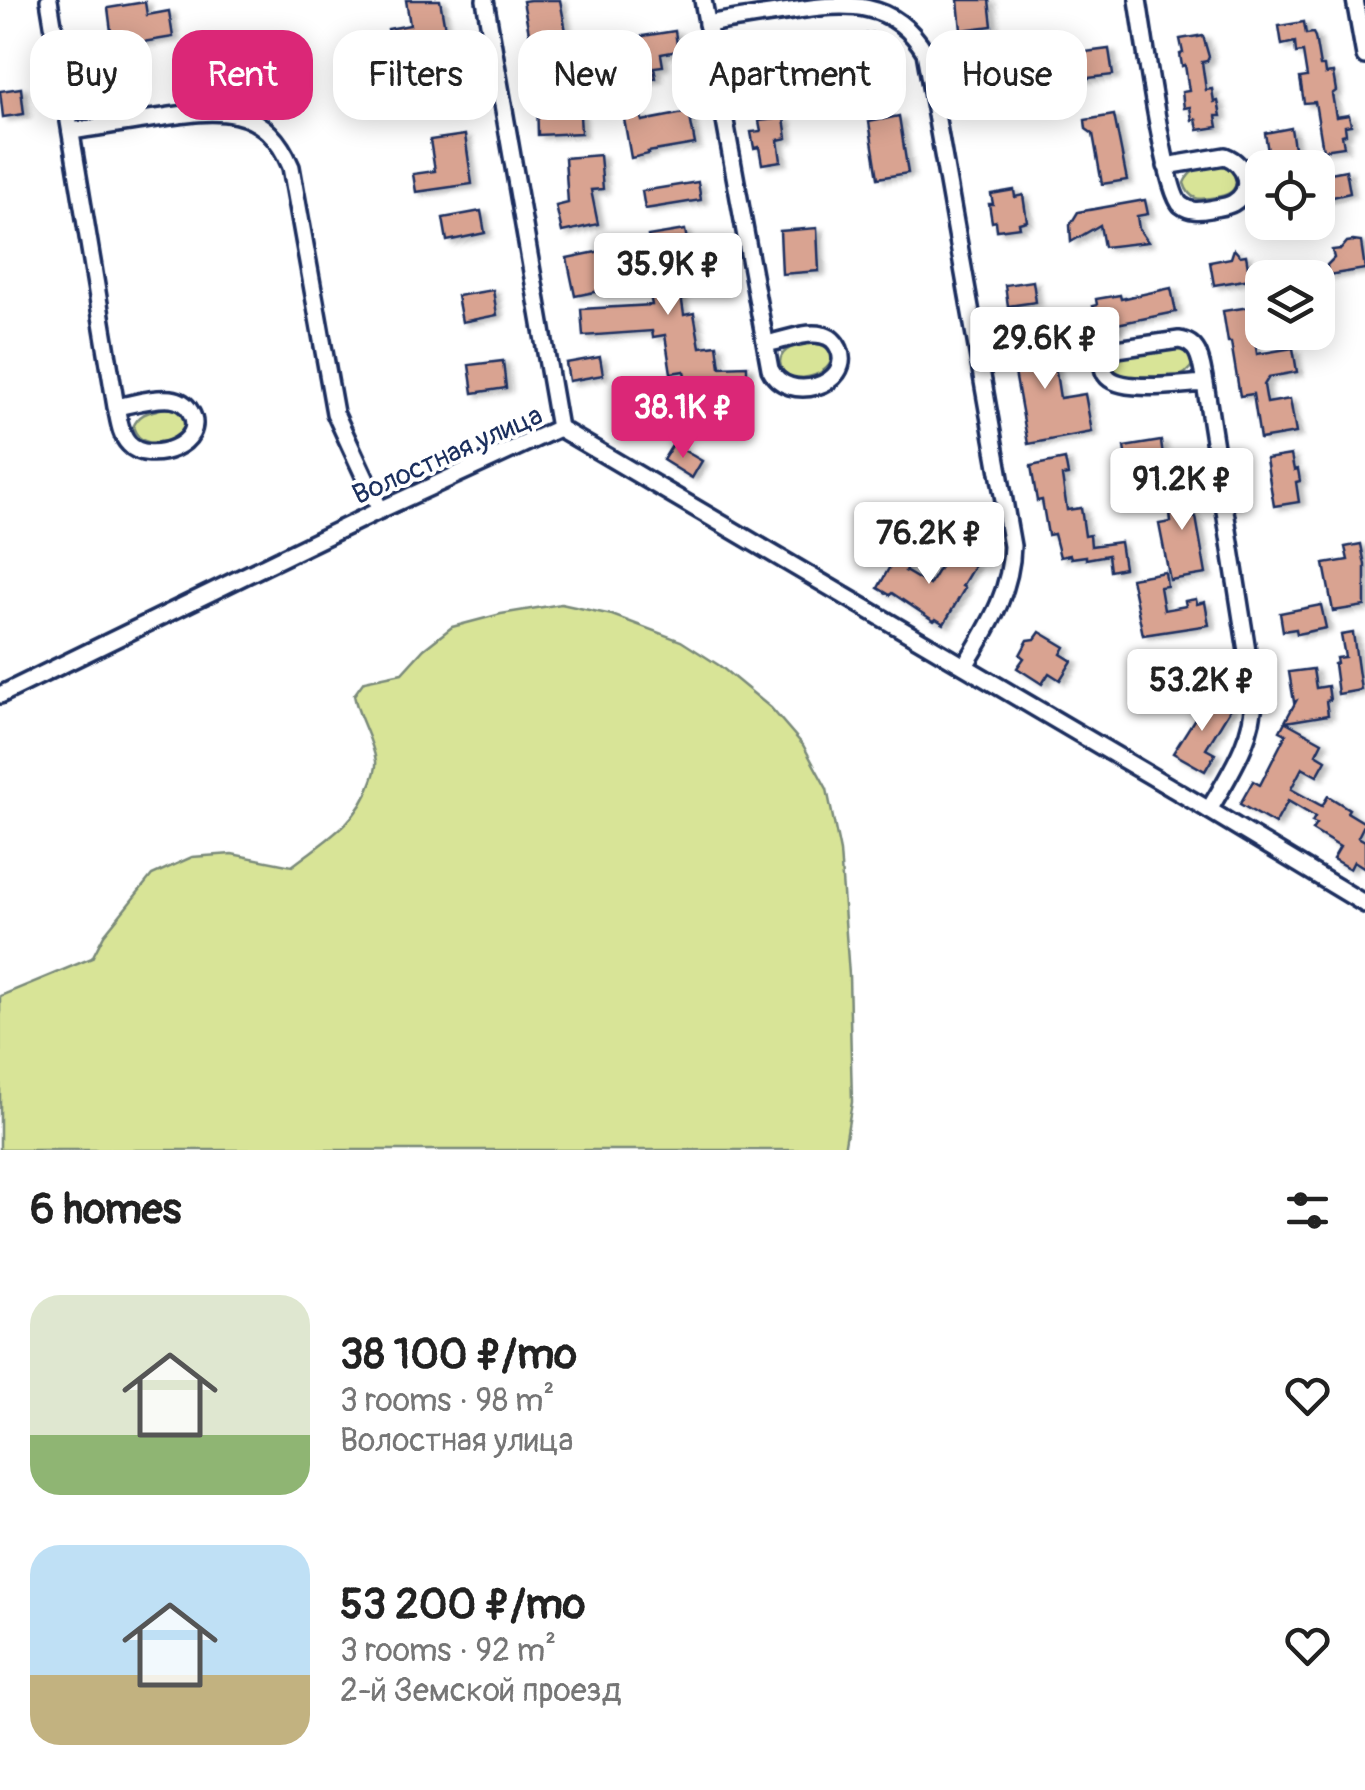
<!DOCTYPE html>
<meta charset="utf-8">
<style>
body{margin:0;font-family:Pangolin,sans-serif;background:#f6f6f6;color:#222;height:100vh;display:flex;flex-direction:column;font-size:38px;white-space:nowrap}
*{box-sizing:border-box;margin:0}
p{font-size:32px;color:#767676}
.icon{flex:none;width:55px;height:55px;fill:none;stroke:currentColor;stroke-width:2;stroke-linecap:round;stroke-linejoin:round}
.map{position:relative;height:1150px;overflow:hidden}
.drawer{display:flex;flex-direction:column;background:#fff;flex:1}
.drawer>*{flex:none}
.guide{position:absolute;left:30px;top:30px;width:1305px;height:90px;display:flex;gap:20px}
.tools{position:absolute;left:1245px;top:150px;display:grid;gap:20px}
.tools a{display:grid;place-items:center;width:90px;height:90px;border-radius:20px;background:#fff;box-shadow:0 5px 25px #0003;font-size:50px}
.price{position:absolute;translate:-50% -85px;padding:0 22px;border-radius:10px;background:#fff;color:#222;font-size:32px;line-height:65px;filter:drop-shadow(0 2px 5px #0008)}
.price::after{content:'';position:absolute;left:50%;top:60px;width:30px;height:22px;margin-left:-15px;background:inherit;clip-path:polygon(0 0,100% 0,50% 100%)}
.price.active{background:#db2777;color:#fff}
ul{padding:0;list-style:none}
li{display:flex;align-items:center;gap:30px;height:250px;padding:0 30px}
li span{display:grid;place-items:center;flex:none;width:280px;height:200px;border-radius:30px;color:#555}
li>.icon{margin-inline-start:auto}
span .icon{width:120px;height:120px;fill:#fffc;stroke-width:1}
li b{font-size:42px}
h2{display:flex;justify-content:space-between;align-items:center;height:120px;padding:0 30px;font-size:42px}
.chip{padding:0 35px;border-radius:30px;background:#fff;box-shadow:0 5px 25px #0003;font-size:35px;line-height:90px}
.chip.active{background:#db2777;color:#fff}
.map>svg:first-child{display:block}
.green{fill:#d8e497;stroke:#7a8a7a;stroke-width:2.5}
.building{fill:#d9a391;stroke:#1b2f5e;stroke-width:2.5;filter:url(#shadow)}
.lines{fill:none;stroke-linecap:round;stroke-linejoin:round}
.minor-casing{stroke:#1b2f5e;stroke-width:22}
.minor{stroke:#fff;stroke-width:15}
.labels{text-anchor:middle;stroke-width:8;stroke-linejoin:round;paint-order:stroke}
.street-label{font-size:28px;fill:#1b2f5e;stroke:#fff}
</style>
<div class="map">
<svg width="1365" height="1150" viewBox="0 0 1365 1150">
<defs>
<filter id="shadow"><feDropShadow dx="5.5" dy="3" stdDeviation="2.5" flood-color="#0004"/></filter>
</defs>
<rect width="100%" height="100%" fill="#fff"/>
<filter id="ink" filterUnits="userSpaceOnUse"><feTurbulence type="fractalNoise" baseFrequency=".01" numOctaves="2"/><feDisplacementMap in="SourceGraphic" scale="20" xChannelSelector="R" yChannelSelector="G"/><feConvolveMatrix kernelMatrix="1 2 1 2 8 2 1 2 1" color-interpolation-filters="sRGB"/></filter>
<g filter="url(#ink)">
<g class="green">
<path d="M1215,165C1228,165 1244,177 1232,191C1228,195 1222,196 1217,197C1200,200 1190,202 1184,183C1190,169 1200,168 1215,165Z"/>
<path d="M810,343C846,345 834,378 797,378C781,377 774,359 787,350C793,345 803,345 810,343Z"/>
<path d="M1179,344L1190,350L1194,362C1182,387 1152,379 1128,379C1118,376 1111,373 1109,362L1113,356Z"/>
<path d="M164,408C183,409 191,422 179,438C159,442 141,450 133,427C140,412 150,412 164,408Z"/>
<path d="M561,604L612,615L681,641L720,666L771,708L803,745L827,789L840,852L849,975L852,1102L844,1150H0V996L92,958L104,935L152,875L192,857L232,854L292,866C324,841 358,823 371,783C374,775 377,769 376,761C372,737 358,718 354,695L364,681L402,673L424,649L452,627L501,614Z"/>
</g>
<g class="building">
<path d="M406,0H440L447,40L392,50L388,29L410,25Z"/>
<path d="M530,0H560L574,73L538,80L523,1Z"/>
<path d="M958,0H989L992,26L961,30Z"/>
<path d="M145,2L147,15L169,11L173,37L113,47L108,8Z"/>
<path d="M1304,22L1306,34L1313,33L1315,37L1320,66H1324L1325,74L1333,73L1336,91L1332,94L1336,117L1349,115L1351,125L1345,126L1346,134L1342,135L1344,147L1323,150L1315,102L1304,103L1300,78L1307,77L1303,52L1296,53L1295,42L1282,45L1279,26Z"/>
<path d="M675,31L678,51L661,54L663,66L654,67L656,78L625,85L617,40Z"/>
<path d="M872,33L882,89L844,96L834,40Z"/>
<path d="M1198,36V37L1203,36L1209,57L1207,61L1202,62L1206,90L1212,89L1214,102L1218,101L1221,116H1216L1218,127L1198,130L1196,119L1192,120L1190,107L1184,108L1182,92L1189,91L1185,65L1182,66L1180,54L1183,53L1180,39Z"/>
<path d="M996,46L1006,101L979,106L977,91H973L965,52Z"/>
<path d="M1109,49L1113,75L1080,79L1077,53Z"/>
<path d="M21,88L24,114L3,117L0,91Z"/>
<path d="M579,96L581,133L538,135L537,98Z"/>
<path d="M689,112L695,144L648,152L649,154L631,158L624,119L641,115L642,121Z"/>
<path d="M1114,115L1127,180L1102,184L1093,134L1086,129L1085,120Z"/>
<path d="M899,116L908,173L878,178L869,122Z"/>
<path d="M784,118L787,138L778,140L781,161L762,164L759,147L754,148L751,132L761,131L759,121Z"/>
<path d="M1291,128L1295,154L1269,158L1265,133Z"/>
<path d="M465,135L472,184L416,192L413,174L435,171L430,140Z"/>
<path d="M600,155L603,189L591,190L598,224L562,232L556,206L568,203L565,158Z"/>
<path d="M1346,170L1350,193L1324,199L1320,175Z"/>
<path d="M698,182L701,200L645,209L642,191Z"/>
<path d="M1014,190L1015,197L1023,195L1027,221L1019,223L1020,227L997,230L996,221L992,222L989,204H993L991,194Z"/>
<path d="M1145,200L1148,214L1137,216L1139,229L1148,242L1104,247L1100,225L1071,242L1070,225L1078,212Z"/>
<path d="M481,211L485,233L447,241L443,218Z"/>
<path d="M817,228L819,271L782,274L780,231Z"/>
<path d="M685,230L688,245L691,244L693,256H690L694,286L680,288L684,315L694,313L700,347L717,345L720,367L747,366V373L722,377L726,399L696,404L693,389L688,390L684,371L671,373L665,335L653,337L652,331L583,336L581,309L652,305L640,245L649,243L648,236Z"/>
<path d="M1353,241L1361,242L1365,269L1328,275L1327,265L1334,258L1332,250L1341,249L1347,242Z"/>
<path d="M611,249L619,287L575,296L567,258Z"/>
<path d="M1234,249L1240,256L1246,255L1250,279L1214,285L1210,262L1231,258Z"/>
<path d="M1033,281L1036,302L1008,306L1005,285Z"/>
<path d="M1171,288L1176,312L1117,324L1118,328L1098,332L1093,306L1097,305L1096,299L1120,295L1121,299Z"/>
<path d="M493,290L497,315L462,322L457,296Z"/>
<path d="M1250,307L1257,354L1293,348L1297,372L1269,377L1264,385L1267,403L1290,399L1296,433L1260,439L1253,394L1240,396L1231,342H1228L1223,311Z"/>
<path d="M1046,331L1048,353H1053L1060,398L1085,394L1092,432L1028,444L1008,334Z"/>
<path d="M600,357L603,375L569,381L566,363Z"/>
<path d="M503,361L506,388L473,393L469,365Z"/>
<path d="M1161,441L1166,477L1130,483L1124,447Z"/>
<path d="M673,444L702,461L692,478L663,460Z"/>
<path d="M1291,455L1294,470L1298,469L1300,481L1296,482L1299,502L1274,506L1266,459Z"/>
<path d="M1065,459L1068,475L1062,476L1067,510L1081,508L1085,536L1090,535L1091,546L1120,542L1124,568L1110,571L1108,555L1086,559V556L1071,558L1070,555L1060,557L1054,534L1048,535L1042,500L1037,501L1031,466Z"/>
<path d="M1188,475L1192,518L1196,517L1206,574L1170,580L1159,524L1171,522L1166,477Z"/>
<path d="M1361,544L1365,565V606L1333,611L1324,564L1348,560L1345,547Z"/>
<path d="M949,552L974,566L962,586L965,588L944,624L936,619L934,621L892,593L890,595L878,588L894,559L907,567L905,571L929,585Z"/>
<path d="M1165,572L1167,586L1160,587L1164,610L1186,606L1185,601L1196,599L1197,604L1205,602L1209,625L1143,635L1131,578Z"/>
<path d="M1321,605L1326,628L1297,634L1296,629L1283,631L1280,613Z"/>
<path d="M1040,632L1065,647L1061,654L1072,661L1060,680L1049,673L1042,684L1017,668L1024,658L1020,655L1028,640L1035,639Z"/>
<path d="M1353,633L1361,690L1338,694L1334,664L1337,663L1336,658L1345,657L1341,635Z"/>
<path d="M1313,669L1316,688L1328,686L1330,700L1326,701L1328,715L1286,722L1322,742L1316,754L1326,760L1317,776L1302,768L1291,789L1322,806L1328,796L1349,809L1347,812L1365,823L1358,837L1365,841V868L1354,861L1350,869L1333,859L1340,847L1312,830L1316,824L1312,822L1315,817L1288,801L1275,824L1240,804L1253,781L1260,785L1286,734L1280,731L1296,701L1294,702L1289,672Z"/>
<path d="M1209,696L1231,708L1206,749L1215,754L1205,771L1173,753Z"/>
</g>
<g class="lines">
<g class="minor-casing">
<g id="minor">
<path d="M49,0L116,407C119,419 120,435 129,444C148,466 210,444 190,411C186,404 179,400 171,399C154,397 133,404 116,407"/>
<path d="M485,0L559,428"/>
<path d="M703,0L770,369C787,405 854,385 839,349C836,342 830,336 822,335C805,331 782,341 766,344"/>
<path d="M1138,0C1143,30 1165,192 1181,205C1190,212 1199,211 1210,209C1218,207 1226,207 1233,203C1255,190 1246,164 1225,156L1166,166"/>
<path d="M1355,0L1365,56"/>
<path d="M707,24C735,19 763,15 791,11C848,2 894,0 925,52L1012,546C1011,593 988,627 965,666"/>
<path d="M71,131C99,127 128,122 157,118C216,109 264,102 291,167L335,413L380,510"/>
<path d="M1205,383C1201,364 1201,343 1179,340L1110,350L1102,359C1103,365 1102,370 1106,375C1119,394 1183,384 1205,383L1254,696C1254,739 1230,773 1209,810"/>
<path d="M559,428L1209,810L1365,904"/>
<path d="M0,695L380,510L559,428"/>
</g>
</g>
<use href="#minor" class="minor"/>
</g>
</g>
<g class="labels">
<g class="street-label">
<text transform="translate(447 454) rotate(-24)" y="10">Волостная улица</text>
</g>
</g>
</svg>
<div class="tools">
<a><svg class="icon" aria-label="locate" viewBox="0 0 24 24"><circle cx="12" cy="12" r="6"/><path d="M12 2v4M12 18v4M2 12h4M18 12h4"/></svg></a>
<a><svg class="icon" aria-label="layers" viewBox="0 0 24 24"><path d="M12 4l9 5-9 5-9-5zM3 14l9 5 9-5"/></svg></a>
</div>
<b class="price" style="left:668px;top:318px">35.9K ₽</b>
<b class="price" style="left:1045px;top:392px">29.6K ₽</b>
<b class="price active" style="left:683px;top:461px">38.1K ₽</b>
<b class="price" style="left:1182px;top:533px">91.2K ₽</b>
<b class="price" style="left:929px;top:587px">76.2K ₽</b>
<b class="price" style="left:1202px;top:734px">53.2K ₽</b>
<div class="guide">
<a class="chip">Buy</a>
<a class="chip active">Rent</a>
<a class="chip">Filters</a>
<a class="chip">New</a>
<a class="chip">Apartment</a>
<a class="chip">House</a>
</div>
</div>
<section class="drawer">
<h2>6 homes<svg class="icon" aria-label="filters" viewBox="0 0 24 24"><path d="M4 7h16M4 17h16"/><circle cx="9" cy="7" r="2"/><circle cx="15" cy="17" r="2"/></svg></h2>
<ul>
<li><span style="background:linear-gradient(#dfe7d0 70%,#8fb573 0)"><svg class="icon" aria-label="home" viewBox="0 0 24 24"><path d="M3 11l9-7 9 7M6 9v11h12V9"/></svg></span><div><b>38 100 ₽/mo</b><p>3 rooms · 98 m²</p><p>Волостная улица</p></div><svg class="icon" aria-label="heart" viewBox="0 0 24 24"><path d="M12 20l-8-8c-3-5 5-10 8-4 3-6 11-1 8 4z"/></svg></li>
<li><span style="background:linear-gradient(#bfe0f5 65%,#c2b280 0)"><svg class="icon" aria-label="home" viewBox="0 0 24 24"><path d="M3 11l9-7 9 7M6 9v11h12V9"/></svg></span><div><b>53 200 ₽/mo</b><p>3 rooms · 92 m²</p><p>2-й Земской проезд</p></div><svg class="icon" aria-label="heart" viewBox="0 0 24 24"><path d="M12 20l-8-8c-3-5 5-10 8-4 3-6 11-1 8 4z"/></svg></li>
</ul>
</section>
